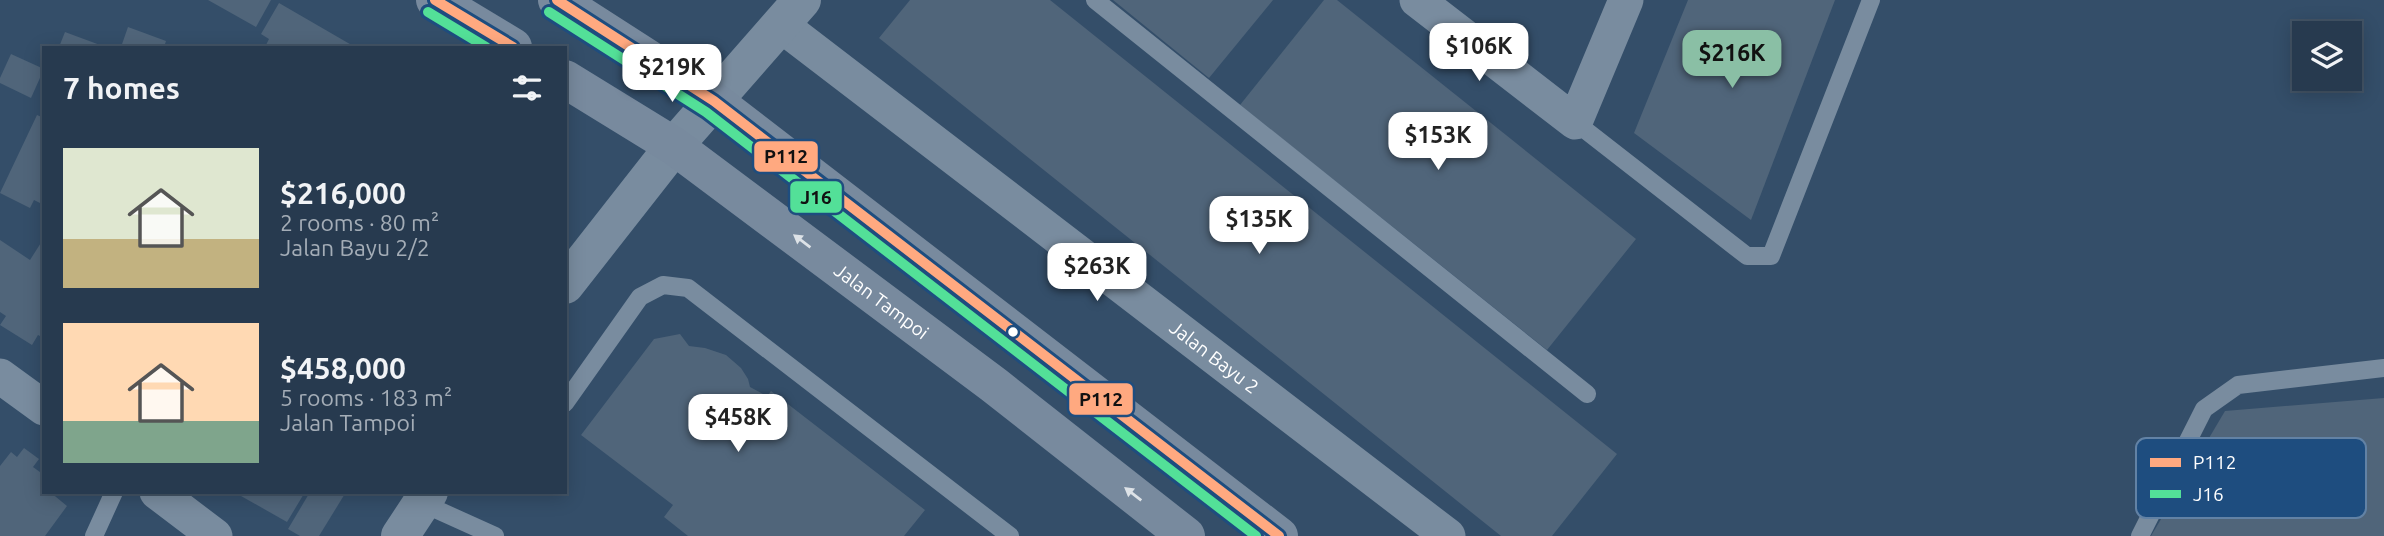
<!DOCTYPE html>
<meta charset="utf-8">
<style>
body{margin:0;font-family:Ubuntu,sans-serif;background:#2f4156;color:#f1f3f6;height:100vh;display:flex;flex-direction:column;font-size:26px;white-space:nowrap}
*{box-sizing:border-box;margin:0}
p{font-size:23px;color:#a4adb7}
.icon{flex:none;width:38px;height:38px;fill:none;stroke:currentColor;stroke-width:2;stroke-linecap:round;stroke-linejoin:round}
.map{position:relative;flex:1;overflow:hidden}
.drawer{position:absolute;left:42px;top:46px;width:525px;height:448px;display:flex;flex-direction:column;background:#273a4f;border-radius:0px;box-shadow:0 4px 18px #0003,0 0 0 2px #435466}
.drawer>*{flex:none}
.buttons{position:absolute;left:2292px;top:21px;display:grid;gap:14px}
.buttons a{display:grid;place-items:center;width:70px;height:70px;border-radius:0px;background:#273a4f;box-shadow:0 4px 18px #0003,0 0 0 2px #435466;font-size:35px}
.price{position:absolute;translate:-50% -60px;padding:0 16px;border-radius:14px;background:#fff;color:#222;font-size:23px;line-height:46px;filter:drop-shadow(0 2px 4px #0008)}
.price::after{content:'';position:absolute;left:50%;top:42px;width:21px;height:16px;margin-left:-10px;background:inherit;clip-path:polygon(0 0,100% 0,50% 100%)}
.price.selected{background:#8abfa5;color:#111}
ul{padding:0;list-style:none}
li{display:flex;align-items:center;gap:21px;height:175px;padding:0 21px}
li span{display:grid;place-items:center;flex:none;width:196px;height:140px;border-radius:0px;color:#555}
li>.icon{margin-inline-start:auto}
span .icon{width:84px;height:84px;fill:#fffc;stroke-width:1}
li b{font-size:30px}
h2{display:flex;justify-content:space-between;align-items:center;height:84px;padding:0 21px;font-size:30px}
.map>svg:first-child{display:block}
.building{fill:#50657a}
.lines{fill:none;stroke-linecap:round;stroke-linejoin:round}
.service{stroke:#798c9f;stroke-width:18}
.minor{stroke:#798c9f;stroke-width:35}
.tertiary{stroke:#798c9f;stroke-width:38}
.primary{stroke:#788a9e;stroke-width:38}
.bus-1-casing{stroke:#1e4d7f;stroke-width:16}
.bus-2-casing{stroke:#1e4d7f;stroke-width:16}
.bus-1{stroke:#ffa980;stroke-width:10}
.bus-2{stroke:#53e098;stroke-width:10}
.oneway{fill:#dde2e7}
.bus-dot{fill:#fff;stroke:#1e4d7f;stroke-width:2.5}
.labels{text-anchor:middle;stroke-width:7;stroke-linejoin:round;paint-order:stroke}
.street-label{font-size:19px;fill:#fff;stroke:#1e4d7f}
.key{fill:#1e4d7f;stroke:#6282a5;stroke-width:2}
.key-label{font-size:19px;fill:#fff}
.line-badge{stroke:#1e4d7f;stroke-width:2.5}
.pale-badge-label{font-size:19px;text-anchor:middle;font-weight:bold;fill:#111}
</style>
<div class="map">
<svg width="2384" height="536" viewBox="0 0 2384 536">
<rect width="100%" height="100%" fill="#344e69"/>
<g class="building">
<path d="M208,0H271L256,27Z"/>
<path d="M910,0H1050L1617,454L1552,536H1501L879,38Z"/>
<path d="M1113,0H1273L1209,78Z"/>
<path d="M1324,0H1337L1636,239L1547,350L1240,105Z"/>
<path d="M1688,0H1835L1751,220L1634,133Z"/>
<path d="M279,3L355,47H265L269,39L261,34Z"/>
<path d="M128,27L166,41L164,47H121Z"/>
<path d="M65,32L100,45L99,47H59Z"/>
<path d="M11,54L44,69L31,98L0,83V78Z"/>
<path d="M37,115L44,118V205L34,200L30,208L0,193Z"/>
<path d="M44,238V338L38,335L32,345L0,325L6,316L0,312V240L30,260Z"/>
<path d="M680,334L689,346L705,348L726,355L741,368L748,379L750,387L763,394L765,399L771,391L925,510L904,536H688L664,517L673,505L581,435L654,339Z"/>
<path d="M2384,398V536H2151L2225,411Z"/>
<path d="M24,448L39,459L33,467L44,475V492H50L67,506L45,536H0V466L11,452L17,457Z"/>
<path d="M234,492H305L287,522Z"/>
<path d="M310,492H346L319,536H300L288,529Z"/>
</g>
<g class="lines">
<g class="service">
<path d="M1095,0L1587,394"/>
<path d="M1575,122L1747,256H1771L1871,0"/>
<path d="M565,403L640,297L663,285L688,288L1010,536"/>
<path d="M422,503L495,536"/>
<path d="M94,536L114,492"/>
<path d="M2140,536L2204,409L2238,385L2384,368"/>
</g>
<g class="minor">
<path d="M1417,0L1575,122L1626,0"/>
<path id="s1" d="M781,25L1448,536"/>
<path d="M0,376L44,408"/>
<path d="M157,492L215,536"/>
</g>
<g class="tertiary">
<path d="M565,285L674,146L802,0"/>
<path d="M400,536L429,492"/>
</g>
<g class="primary">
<path d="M435,0L513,47"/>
<path d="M557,0L714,101L1279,536"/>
<path id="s2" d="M565,79L674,146L994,385L1186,536"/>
</g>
<g class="bus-1-casing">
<g id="bus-1">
<path d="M435,0L513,47"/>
<path d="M557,0L714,101L1279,536"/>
</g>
</g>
<g class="bus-2-casing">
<g id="bus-2">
<path d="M428,12L486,47"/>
<path d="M549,12L706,112L1256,536"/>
</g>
</g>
<use href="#bus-1" class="bus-1"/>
<use href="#bus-2" class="bus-2"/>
</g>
<defs><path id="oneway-solid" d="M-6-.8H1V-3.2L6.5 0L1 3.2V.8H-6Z" transform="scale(1.75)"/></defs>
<g class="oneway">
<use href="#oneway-solid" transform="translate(802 241) rotate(-143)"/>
<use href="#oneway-solid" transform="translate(1133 494) rotate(-142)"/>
</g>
<circle class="bus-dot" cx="1013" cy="332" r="6"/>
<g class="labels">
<g class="street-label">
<text dy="7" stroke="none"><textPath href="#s2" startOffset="387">Jalan Tampoi</textPath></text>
<text dy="7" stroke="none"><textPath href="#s1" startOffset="546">Jalan Bayu 2</textPath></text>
</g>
</g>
<rect x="2136" y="438" width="230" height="80" rx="10" class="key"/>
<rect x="2150" y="458" width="31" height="9" fill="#ffa980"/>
<rect x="2150" y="490" width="31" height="8" fill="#53e098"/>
<g class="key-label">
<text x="2193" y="469">P112</text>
<text x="2193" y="501">J16</text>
</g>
<g class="line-badge">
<rect x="753" y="140" width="66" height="33" rx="7" fill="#ffa980"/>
<rect x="789" y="180" width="54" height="34" rx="7" fill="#53e098"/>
<rect x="1068" y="382" width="66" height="34" rx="7" fill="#ffa980"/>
</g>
<g class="pale-badge-label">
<text x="786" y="163">P112</text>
<text x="816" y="204">J16</text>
<text x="1101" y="406">P112</text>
</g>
</svg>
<div class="buttons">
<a><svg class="icon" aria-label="layers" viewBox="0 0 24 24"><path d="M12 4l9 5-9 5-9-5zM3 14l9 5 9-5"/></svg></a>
</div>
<b class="price" style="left:1479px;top:83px">$106K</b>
<b class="price selected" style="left:1732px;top:90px">$216K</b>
<b class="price" style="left:672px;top:104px">$219K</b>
<b class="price" style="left:1438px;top:172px">$153K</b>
<b class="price" style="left:1259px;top:256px">$135K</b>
<b class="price" style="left:1097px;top:303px">$263K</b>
<b class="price" style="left:738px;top:454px">$458K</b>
<section class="drawer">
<h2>7 homes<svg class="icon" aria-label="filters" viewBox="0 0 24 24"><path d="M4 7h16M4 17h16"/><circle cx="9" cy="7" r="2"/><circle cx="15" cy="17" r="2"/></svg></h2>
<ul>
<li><span style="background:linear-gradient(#dfe7d0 65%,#c2b280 0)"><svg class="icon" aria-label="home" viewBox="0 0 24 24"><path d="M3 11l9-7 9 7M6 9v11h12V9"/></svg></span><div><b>$216,000</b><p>2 rooms · 80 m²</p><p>Jalan Bayu 2/2</p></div></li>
<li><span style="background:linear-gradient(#ffd9b3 70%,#7fa58c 0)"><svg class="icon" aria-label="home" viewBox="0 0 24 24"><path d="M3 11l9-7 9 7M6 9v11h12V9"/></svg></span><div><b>$458,000</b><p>5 rooms · 183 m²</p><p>Jalan Tampoi</p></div></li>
</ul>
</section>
</div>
